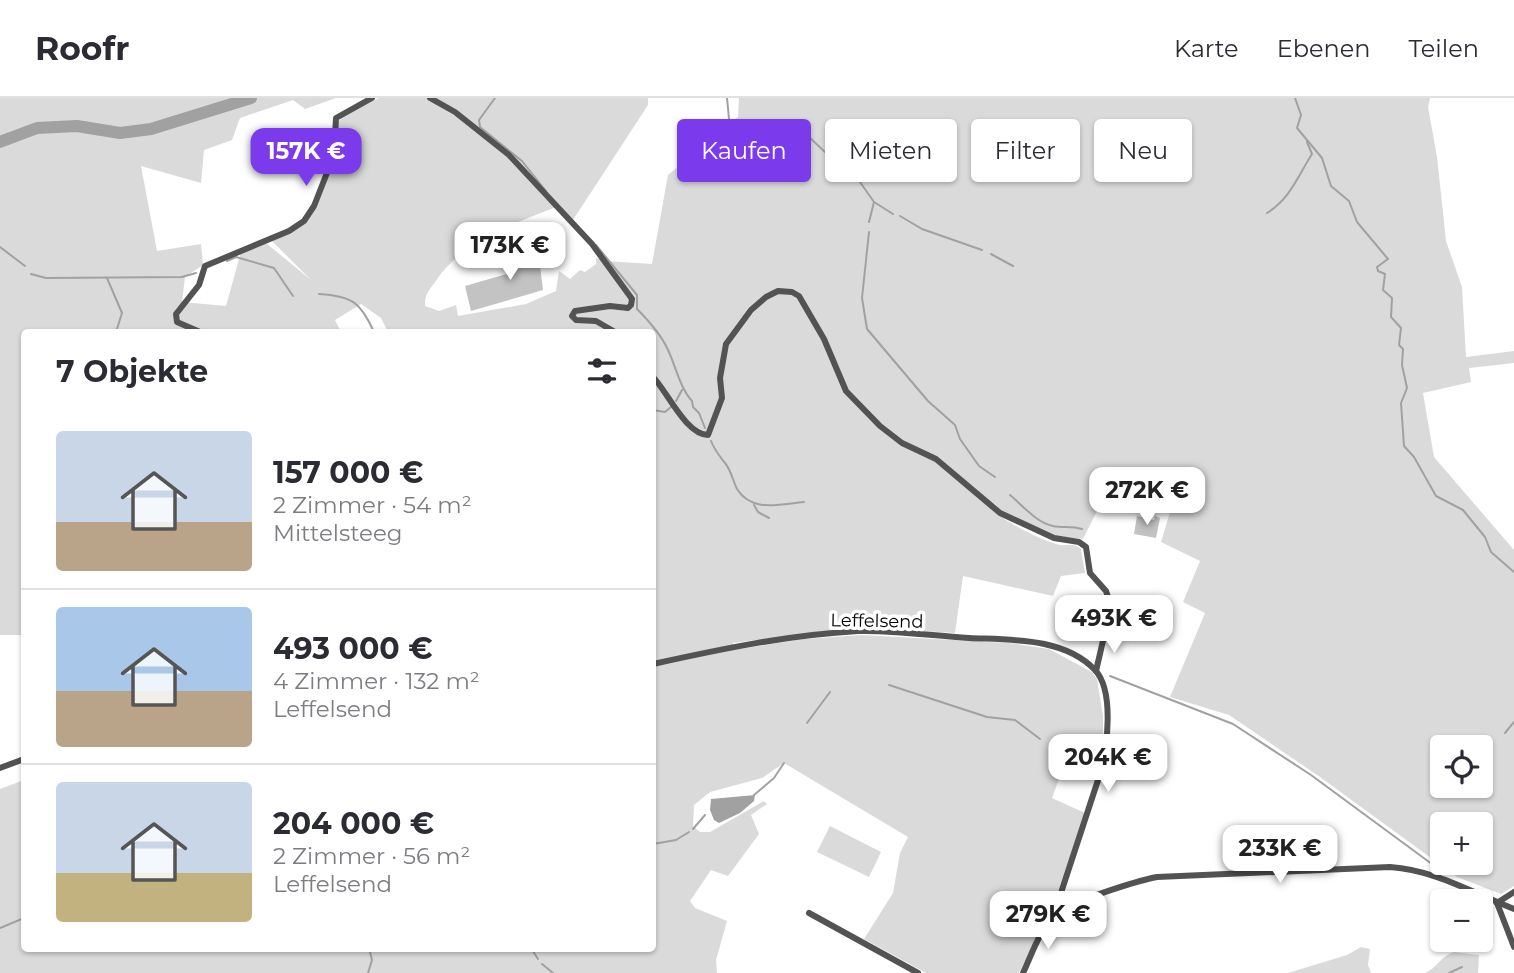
<!DOCTYPE html>
<html lang="de">
<meta charset="utf-8">
<style>
body{margin:0;font-family:Montserrat,sans-serif;background:#f7f7f7;color:#2b2b33;height:100vh;display:flex;flex-direction:column;font-size:26px;white-space:nowrap}
*{box-sizing:border-box;margin:0}
p{font-size:23px;color:#7c7c81}
.icon{flex:none;width:38px;height:38px;fill:none;stroke:currentColor;stroke-width:2;stroke-linecap:round;stroke-linejoin:round}
.map{position:relative;flex:1;overflow:hidden}
.side{position:absolute;left:21px;top:231px;width:635px;height:623px;display:flex;flex-direction:column;background:#fff;border-radius:7px;box-shadow:0 2px 5px #0004}
.side>*{flex:none}
.top-card{position:absolute;left:677px;top:21px;width:665px;height:63px;display:flex;gap:14px}
.controls{position:absolute;left:1430px;top:637px;display:grid;gap:14px}
.controls a{display:grid;place-items:center;width:63px;height:63px;border-radius:7px;background:#fff;box-shadow:0 2px 5px #0004;font-size:35px}
.price{position:absolute;translate:-50% -60px;padding:0 16px;border-radius:14px;background:#fff;color:#222;font-size:23px;line-height:46px;filter:drop-shadow(0 2px 4px #0008)}
.price::after{content:'';position:absolute;left:50%;top:42px;width:21px;height:16px;margin-left:-10px;background:inherit;clip-path:polygon(0 0,100% 0,50% 100%)}
.price.selected{background:#7c3aed;color:#fff}
ul{padding:0;list-style:none}
li{display:flex;align-items:center;gap:21px;height:175px;padding:0 35px}
li+li{border-top:2px solid #e1e1e2}
li span{display:grid;place-items:center;flex:none;width:196px;height:140px;border-radius:7px;color:#555}
li>.icon{margin-inline-start:auto}
span .icon{width:84px;height:84px;fill:#fffc;stroke-width:1}
li b{font-size:30px}
h2{display:flex;justify-content:space-between;align-items:center;height:84px;padding:0 35px;font-size:30px}
.pill{padding:0 24px;border-radius:7px;background:#fff;box-shadow:0 2px 5px #0004;font-size:24px;line-height:63px}
.pill.selected{background:#7c3aed;color:#fff}
header{display:flex;align-items:center;gap:42px;box-sizing:border-box;height:98px;padding:0 35px;background:#fff;border-bottom:2px solid #e1e1e2}
header strong{font-size:33px}
nav{display:flex;gap:38px;margin-inline-start:auto;font-size:24px}
.map>svg:first-child{display:block}
.green{fill:#dadada;fill-rule:evenodd}
.water{fill:#a1a1a1}
.lines{fill:none;stroke-linecap:round;stroke-linejoin:round}
.stream{stroke:#a1a1a1;stroke-width:2}
.river{stroke:#a1a1a1;stroke-width:12}
.building{fill:#c3c3c3}
.minor{stroke:#535353;stroke-width:6}
.labels{text-anchor:middle;stroke-width:7;stroke-linejoin:round;paint-order:stroke}
.street-label{font-size:18px;fill:#000;stroke:#fff}
</style>
<header>
<strong>Roofr</strong>
<nav><a>Karte</a><a>Ebenen</a><a>Teilen</a></nav>
</header>
<div class="map">
<svg width="1514" height="875" viewBox="0 0 1514 875">
<rect width="100%" height="100%" fill="#fff"/>
<g class="green">
<path d="M0,0H336L305,11L293,2L240,20L232,42L204,52L201,85L141,68L157,153L201,146L203,167L185,179L182,204L226,208L241,154L266,145L311,182L272,143L305,125L336,60L338,24L346,16L379,0H648V7L571,125L556,109C511,127 463,142 435,184C429,192 424,198 425,208L439,213L456,207L458,218L526,206L556,193L559,173L570,181L580,172L585,174L596,166V160L606,163L652,166L668,77L738,19L739,0H1430L1428,9L1437,59L1446,143L1462,189L1466,259L1514,253V265L1469,270L1471,284L1423,295L1434,359L1514,452V788L1501,796L1457,779L1320,679L1229,617L1170,599L1205,515L1183,504L1200,463L1161,444L1174,401L1111,378L1102,403L1083,441L1055,438L1001,413L995,406L991,411C1003,423 1043,443 1060,447C1069,448 1074,445 1081,451L1085,475L1061,478L1053,498L963,478L955,535L859,529L733,545V552L805,541L861,537L1009,545L1049,551L1092,574L1097,581L1103,618V652L1071,649L1052,700L1085,715L1051,813L1019,875H926L864,841L893,795L900,755L908,739L784,665L762,680L710,694L694,707L693,728L700,734H710L764,703L767,706L751,717L759,736L728,778L711,772L690,803L695,810L727,823L716,862L717,875H0V691L24,682V850H653V234H388L381,220L361,206L335,222L341,234H24V537H0ZM1442,649H1480V688H1442ZM1442,726H1480V765H1442Z"/>
<path d="M830,728L881,754L869,779L817,754Z"/>
<path d="M1361,849L1370,851L1368,867L1371,875H1288L1347,857Z"/>
<path d="M1454,854L1479,857L1478,875H1425C1437,870 1441,858 1454,854Z"/>
</g>
<path class="water" d="M755,697L754,703L740,715L719,725L714,722L710,712L711,701Z"/>
<g class="lines">
<g class="stream">
<path d="M495,0L479,22L480,29L522,63L546,93"/>
<path d="M727,0L729,21L735,30L746,25L763,34L784,28L808,38L844,72L855,77L874,104L869,124"/>
<path d="M1295,0L1301,17L1297,30L1322,60L1331,88L1349,103L1357,124L1388,161L1377,169L1378,173L1385,176L1383,192L1392,200L1391,219L1401,230L1399,247L1403,251L1402,267L1407,290L1401,305L1404,348L1414,359L1436,398L1463,412L1485,439L1491,454L1514,474"/>
<path d="M874,104L893,116"/>
<path d="M1267,115C1290,101 1298,78 1312,56L1307,44"/>
<path d="M900,118L922,131L982,152"/>
<path d="M869,134L862,200L867,231L928,303L955,327L960,341L979,368L995,379"/>
<path d="M596,147L637,197V211C649,223 661,236 668,252C676,269 680,290 692,303L693,309L699,315L705,330"/>
<path d="M0,149L25,168"/>
<path d="M991,156L1013,168"/>
<path d="M227,163L236,159L274,170L293,198"/>
<path d="M31,176L46,180L182,179L196,175"/>
<path d="M107,180L122,215L116,234"/>
<path d="M319,196C353,198 361,205 374,234"/>
<path d="M676,303L682,292"/>
<path d="M653,312L665,314L671,309"/>
<path d="M711,343C715,353 719,357 725,365C731,372 733,383 737,391C752,415 780,406 804,404"/>
<path d="M1010,397C1022,407 1037,425 1053,428C1063,430 1071,428 1082,431"/>
<path d="M754,407L758,414L769,420"/>
<path d="M1110,578L1233,626L1311,677L1440,772"/>
<path d="M889,587L987,619L1015,622L1040,641"/>
<path d="M807,625L830,594"/>
<path d="M1505,635L1514,624"/>
<path d="M754,697L774,680L784,665"/>
<path d="M693,731L705,717"/>
<path d="M653,746L676,742L689,734"/>
<path d="M0,830L24,820"/>
<path d="M531,850L538,861"/>
<path d="M542,866L553,875"/>
<path d="M368,875L372,862L369,850"/>
<path d="M1449,875L1462,869"/>
</g>
<path class="river" d="M0,44L37,30L77,28L120,35L151,31L251,0"/>
</g>
<g class="building">
<path d="M549,153L552,165L540,168L543,192L471,213L465,188L510,175L508,163Z"/>
<path d="M1137,418L1154,422L1155,418L1160,420L1156,440L1134,436Z"/>
</g>
<g class="lines">
<g class="minor">
<path d="M430,0L455,14L509,57L592,146L632,201L631,207L628,210L610,208L575,213L572,218L576,222L596,223L615,234"/>
<path d="M200,234L177,224L176,216L199,187L205,168L289,133L304,123L314,108L334,57L336,20L372,0"/>
<path d="M653,279C667,293 686,337 708,337L722,300L720,280L726,246L751,212L766,199L778,193L792,194L799,198L824,241L846,293L880,328L902,345L936,361L1000,415L1054,440L1079,444L1086,449L1090,475L1106,493L1111,508L1096,573"/>
<path d="M1105,534C1129,542 1132,528 1152,535"/>
<path d="M653,566C721,551 788,537 858,533C894,532 933,538 969,540C1010,542 1064,539 1095,572C1115,593 1107,651 1100,676L1053,819"/>
<path d="M0,670L24,661"/>
<path d="M1497,805L1514,849"/>
<path d="M1497,805L1514,794"/>
<path d="M809,815L918,875"/>
<path d="M1023,875C1032,856 1039,833 1055,817C1068,804 1137,783 1157,779L1390,769C1435,772 1473,795 1514,811"/>
</g>
</g>
<g class="labels">
<g class="street-label">
<text transform="translate(877 523) rotate(1)" y="6">Leffelsend</text>
</g>
</g>
</svg>
<div class="controls">
<a><svg class="icon" aria-label="locate" viewBox="0 0 24 24"><circle cx="12" cy="12" r="6"/><path d="M12 2v4M12 18v4M2 12h4M18 12h4"/></svg></a>
<a>+</a>
<a>−</a>
</div>
<b class="price selected" style="left:306px;top:90px">157K €</b>
<b class="price" style="left:510px;top:184px">173K €</b>
<b class="price" style="left:1147px;top:429px">272K €</b>
<b class="price" style="left:1114px;top:557px">493K €</b>
<b class="price" style="left:1108px;top:696px">204K €</b>
<b class="price" style="left:1280px;top:787px">233K €</b>
<b class="price" style="left:1048px;top:853px">279K €</b>
<div class="top-card">
<a class="pill selected">Kaufen</a>
<a class="pill">Mieten</a>
<a class="pill">Filter</a>
<a class="pill">Neu</a>
</div>
<section class="side">
<h2>7 Objekte<svg class="icon" aria-label="filters" viewBox="0 0 24 24"><path d="M4 7h16M4 17h16"/><circle cx="9" cy="7" r="2"/><circle cx="15" cy="17" r="2"/></svg></h2>
<ul>
<li><span style="background:linear-gradient(#c9d6e8 65%,#b9a48a 0)"><svg class="icon" aria-label="home" viewBox="0 0 24 24"><path d="M3 11l9-7 9 7M6 9v11h12V9"/></svg></span><div><b>157 000 €</b><p>2 Zimmer · 54 m²</p><p>Mittelsteeg</p></div></li>
<li><span style="background:linear-gradient(#a9c7e8 60%,#b9a48a 0)"><svg class="icon" aria-label="home" viewBox="0 0 24 24"><path d="M3 11l9-7 9 7M6 9v11h12V9"/></svg></span><div><b>493 000 €</b><p>4 Zimmer · 132 m²</p><p>Leffelsend</p></div></li>
<li><span style="background:linear-gradient(#c9d6e8 65%,#c2b280 0)"><svg class="icon" aria-label="home" viewBox="0 0 24 24"><path d="M3 11l9-7 9 7M6 9v11h12V9"/></svg></span><div><b>204 000 €</b><p>2 Zimmer · 56 m²</p><p>Leffelsend</p></div></li>
</ul>
</section>
</div>
